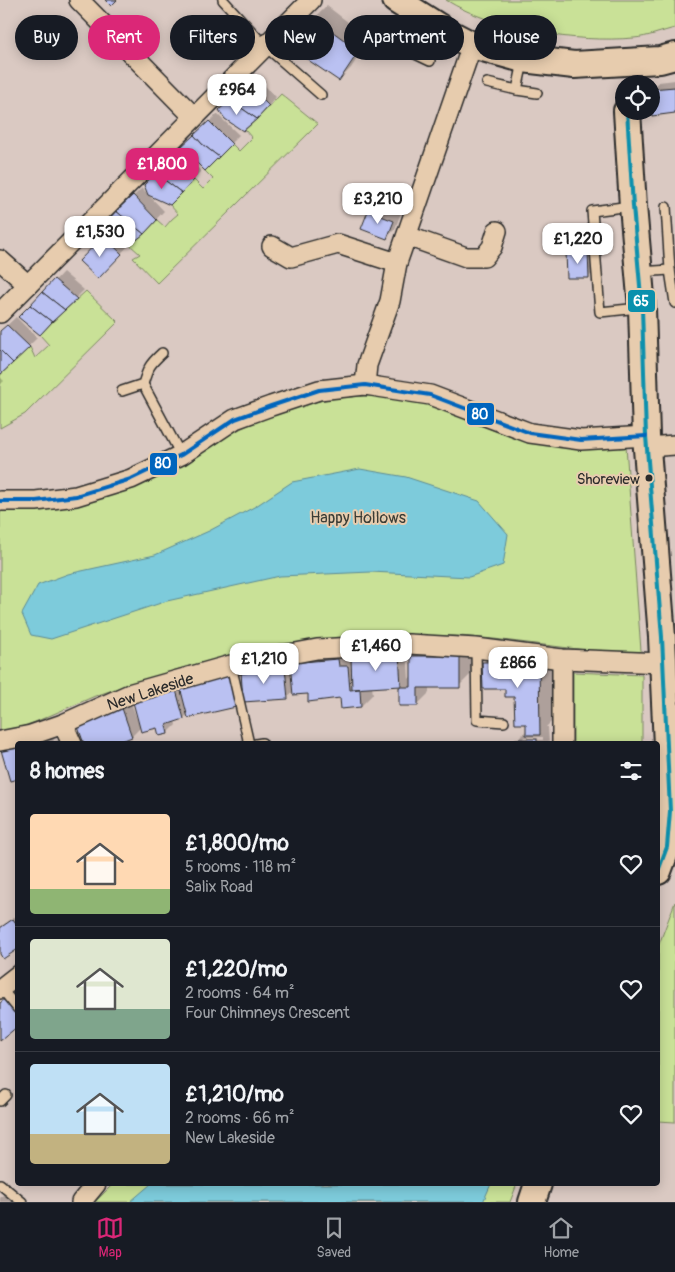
<!DOCTYPE html>
<meta charset="utf-8">
<style>
body{margin:0;font-family:Pangolin,sans-serif;background:#20242c;color:#f1f3f6;height:100vh;display:flex;flex-direction:column;font-size:19px;white-space:nowrap}
*{box-sizing:border-box;margin:0}
p{font-size:16px;color:#9ea1a6}
.icon{flex:none;width:28px;height:28px;fill:none;stroke:currentColor;stroke-width:2;stroke-linecap:round;stroke-linejoin:round}
.map{position:relative;flex:1;overflow:hidden}
.panel{position:absolute;left:15px;top:741px;width:645px;height:445px;display:flex;flex-direction:column;background:#171b24;border-radius:5px;box-shadow:0 2px 12px #0003}
.panel>*{flex:none}
.hud{position:absolute;left:15px;top:15px;width:645px;height:45px;display:flex;gap:10px}
.fabs{position:absolute;left:615px;top:75px;display:grid;gap:10px}
.fabs a{display:grid;place-items:center;width:45px;height:45px;border-radius:50%;background:#171b24;box-shadow:0 2px 12px #0003;font-size:25px}
.price{position:absolute;translate:-50% -42px;padding:0 11px;border-radius:10px;background:#fff;color:#222;font-size:16px;line-height:32px;filter:drop-shadow(0 1px 2px #0008)}
.price::after{content:'';position:absolute;left:50%;top:30px;width:15px;height:11px;margin-left:-8px;background:inherit;clip-path:polygon(0 0,100% 0,50% 100%)}
.price.selected{background:#db2777;color:#fff}
ul{padding:0;list-style:none}
li{display:flex;align-items:center;gap:15px;height:125px;padding:0 15px}
li+li{border-top:1px solid #363941}
li span{display:grid;place-items:center;flex:none;width:140px;height:100px;border-radius:5px;color:#555}
li>.icon{margin-inline-start:auto}
span .icon{width:60px;height:60px;fill:#fffc;stroke-width:1}
li b{font-size:21px}
h2{display:flex;justify-content:space-between;align-items:center;height:60px;padding:0 15px;font-size:21px}
.tag{padding:0 18px;border-radius:22px;background:#171b24;box-shadow:0 2px 12px #0003;font-size:18px;line-height:45px}
.tag.selected{background:#db2777;color:#fff}
.tab-bar{display:flex;justify-content:space-around;align-items:center;height:70px;border-top:1px solid #363941;background:#171b24;font-size:14px;color:#9ea1a6}
.tab-bar a{display:grid;justify-items:center;gap:2px}
.tab-bar .selected{color:#db2777}
.map>svg:first-child{display:block}
.green{fill:#c9e197;stroke:#7a8661}
.water{fill:#7dcbdb;stroke:#5c8b95}
.shadow{fill:#0003;fill-rule:evenodd}
.building{fill:#bac1f2;stroke:#2b2b2b}
.lines{fill:none;stroke-linecap:round;stroke-linejoin:round}
.lane-casing{stroke:#2b2b2b;stroke-width:12}
.street-casing{stroke:#2b2b2b;stroke-width:22}
.secondary-casing{stroke:#2b2b2b;stroke-width:30}
.lane{stroke:#e7ccae;stroke-width:9}
.street{stroke:#e7ccae;stroke-width:19}
.secondary{stroke:#e7ccae;stroke-width:26}
.bus-1-casing{stroke:#e7ccae;stroke-width:8}
.bus-2-casing{stroke:#e7ccae;stroke-width:8}
.bus-1{stroke:#0990ad;stroke-width:4}
.bus-2{stroke:#0065bd;stroke-width:4}
.bus-dot{fill:#2b2b2b;stroke:#e7ccae;stroke-width:2}
.labels{text-anchor:middle;stroke-width:4;stroke-linejoin:round;paint-order:stroke}
.bus-label{font-size:15px;fill:#2b2b2b;stroke:#e7ccae;text-anchor:end}
.park-label{font-size:16px;fill:#3b3d36;stroke:#e7ccae}
.street-label{font-size:16px;fill:#2b2b2b;stroke:#e7ccae}
.line-badge{stroke:#e7ccae;stroke-width:2}
.badge-label{font-size:14px;text-anchor:middle;font-weight:bold;fill:#fff}
</style>
<div class="map">
<svg width="675" height="1202" viewBox="0 0 675 1202">
<rect width="100%" height="100%" fill="#dac9c2"/>
<filter id="ink" filterUnits="userSpaceOnUse"><feTurbulence type="fractalNoise" baseFrequency=".02" numOctaves="2"/><feDisplacementMap in="SourceGraphic" scale="10" xChannelSelector="R" yChannelSelector="G"/><feConvolveMatrix kernelMatrix="1 2 1 2 8 2 1 2 1" color-interpolation-filters="sRGB"/></filter>
<g filter="url(#ink)">
<g class="green">
<path d="M446,0H675V28C662,31 648,37 634,38C576,43 496,31 446,0Z"/>
<path d="M281,94L318,124L157,283L133,258L140,254L130,245L144,234L157,220L165,227L172,219L178,214L170,205L194,180L203,189L213,179L205,171L232,144L239,151L252,138L245,130L257,119Z"/>
<path d="M86,291L118,322L25,414L0,428V375L30,347L35,358L49,345L40,335L52,322Z"/>
<path d="M350,396C381,396 412,398 441,408C465,417 488,429 512,437C546,447 590,445 626,446L641,651L631,653L586,650L494,639L459,636H419L337,639L280,644L189,666L133,683L95,696L35,722L7,732L0,733V507L89,501L122,492L145,483L191,459L230,434L248,425L301,405L324,400Z"/>
<path d="M573,672L642,675V744H573Z"/>
<path d="M675,902V1122L658,1121V947Z"/>
<path d="M113,1184H517L510,1202H95Z"/>
</g>
<g class="water">
<path d="M360,469L406,477L479,501L508,534L503,565L469,577L371,572L280,576L167,601L51,639L31,635L22,614L38,585L68,574L155,555L209,531L256,506L292,482Z"/>
<path d="M151,1184H491L483,1202H130Z"/>
</g>
<g class="shadow">
<path d="M327,6L370,39L351,68L339,80L288,44Z"/>
<path d="M255,76L276,97L265,110L221,111Z"/>
<path d="M675,80V112L651,89L659,82Z"/>
<path d="M217,114L239,135L205,169L183,147Z"/>
<path d="M179,151L201,171L169,204L145,185Z"/>
<path d="M142,188L164,211L143,233L129,245L98,278L81,261L111,230L107,222Z"/>
<path d="M377,204L401,213L395,229L387,237L369,212Z"/>
<path d="M596,244L597,268L589,277L567,253L575,245Z"/>
<path d="M63,272L84,290L40,333L20,317Z"/>
<path d="M16,317L37,338L0,374V332Z"/>
<path d="M0,377L4,381L0,385Z"/>
<path d="M424,644H471V674L459,686H429V693L417,705L400,687L402,685L372,687L373,694L361,706L341,696L294,691L287,697H244L235,705L188,714L184,718L175,721L176,725L168,733L158,726L141,727L132,736L110,744L78,724L130,700L138,722H140L134,702L237,669L242,693H244L242,671L303,652L407,647L409,679L412,675V657Z"/>
<path d="M551,649L552,721L546,727H548L549,744H513L528,729V722L516,696L506,688L484,662L496,650ZM524,737H543V740H522Z"/>
<path d="M51,731L54,741L60,740L61,744H18V777L11,779L3,750L11,742Z"/>
<path d="M18,915V948L0,952V927Z"/>
<path d="M15,991L18,993V1025L0,1039V1003Z"/>
<path d="M7,1191L28,1202H0V1198Z"/>
</g>
<g class="building">
<path d="M105,0H117L111,6Z"/>
<path d="M314,18L359,51L339,81L286,45Z"/>
<path d="M246,83L269,106L257,119L230,100Z"/>
<path d="M675,87V113L652,116L651,89Z"/>
<path d="M230,100L257,119L243,131L225,119L219,110Z"/>
<path d="M209,121L232,144L219,157L202,144L194,135Z"/>
<path d="M194,135L202,144L219,157L205,171L181,147Z"/>
<path d="M171,158L194,180L182,193L155,173Z"/>
<path d="M155,173L182,193L170,205L148,195L144,185Z"/>
<path d="M133,195L157,220L144,234L116,211Z"/>
<path d="M116,211L144,234L130,245L110,232L106,222Z"/>
<path d="M368,211L394,221L387,239L361,229Z"/>
<path d="M103,236L122,254L98,279L79,261Z"/>
<path d="M566,252H588L589,278H567Z"/>
<path d="M54,279L77,299L65,310L42,292Z"/>
<path d="M42,292L65,310L52,322L30,305Z"/>
<path d="M30,305L52,322L40,335L18,317Z"/>
<path d="M7,325L30,347L13,363L0,350V331Z"/>
<path d="M0,350L13,363L0,375Z"/>
<path d="M399,654L401,686L352,689L351,657Z"/>
<path d="M411,656H460V688H418V706H399V687H411Z"/>
<path d="M338,659L339,666H348L350,690L360,689L361,707L341,709L340,698L308,702V694L293,695L290,663Z"/>
<path d="M539,661L540,735H526V724H515L514,697H505V689H483L482,662Z"/>
<path d="M285,667L288,699L243,702L241,671Z"/>
<path d="M229,676L236,707L188,718L180,687Z"/>
<path d="M176,690L184,719L166,725L168,734L159,736L157,728L141,732L133,702Z"/>
<path d="M122,708L132,737L114,744H84L77,724Z"/>
<rect x="516" y="739" width="21" height="5"/>
<path d="M18,746V779L10,781L1,750Z"/>
<path d="M13,919L18,926V949L3,959L0,954V928Z"/>
<path d="M6,998L18,1011V1026L0,1041V1003Z"/>
</g>
<g class="lines">
<g class="lane-casing">
<g id="lane">
<path d="M223,0L265,46L321,95"/>
<path d="M393,41L409,51L430,61"/>
<path d="M409,51L425,21"/>
<path d="M487,83L517,90L537,93"/>
<path d="M517,90L523,62"/>
<path d="M631,206L592,211L600,312L639,308"/>
<path d="M666,207L670,270L675,303"/>
<path d="M640,272L670,270"/>
<path d="M143,384L181,455"/>
<path d="M122,391L143,384C148,368 149,365 162,353"/>
<path d="M476,648L477,720L504,722"/>
<path d="M231,665L249,744"/>
<path d="M256,744L262,743"/>
<path d="M1,988L18,1009"/>
<path d="M0,1101L6,1095"/>
<path d="M0,1184L22,1202"/>
</g>
</g>
<g class="street-casing">
<g id="street">
<path d="M79,0L194,117"/>
<path d="M407,236L466,257H484L492,247L497,231"/>
<path d="M272,246L291,257L338,244L397,263"/>
<path d="M0,260L28,285"/>
<path d="M0,313L311,0"/>
<path d="M365,385L367,365L390,301L397,263L472,45"/>
<path d="M647,447L675,445"/>
<path d="M0,501H36L76,496L131,479L181,455L235,419L271,406L319,390L365,385L430,395L530,433L581,440L646,436"/>
<path d="M562,659V744"/>
<path d="M63,724L72,744"/>
<path d="M0,741L31,735L63,724L132,693L231,665L317,649L409,644L476,648L562,659L663,663"/>
<path d="M0,989L18,975"/>
<path d="M81,1202L96,1184"/>
</g>
</g>
<g class="secondary-casing">
<g id="secondary">
<path d="M396,0L445,31L472,45L523,59L574,65L660,60L675,56"/>
<path d="M627,111L633,206L642,308L646,436L662,637L670,811L667,847L658,871"/>
<path d="M532,1202L538,1184"/>
</g>
</g>
<use href="#lane" class="lane"/>
<use href="#street" class="street"/>
<use href="#secondary" class="secondary"/>
<g class="bus-1-casing">
<path id="bus-1" d="M627,111L633,206L642,308L646,436L662,637L670,811L667,847L658,871"/>
</g>
<g class="bus-2-casing">
<path id="bus-2" d="M0,501H36L76,496L131,479L181,455L235,419L271,406L319,390L365,385L430,395L530,433L581,440L646,436"/>
</g>
<use href="#bus-1" class="bus-1"/>
<use href="#bus-2" class="bus-2"/>
</g>
</g>
<circle class="bus-dot" cx="649" cy="478" r="4.5"/>
<g class="labels">
<g class="bus-label">
<text x="640" y="484">Shoreview</text>
</g>
<g class="park-label">
<text x="358" y="523">Happy Hollows</text>
</g>
<g class="street-label">
<text transform="translate(150 691) rotate(-18)" y="6">New Lakeside</text>
</g>
</g>
<g class="line-badge">
<rect x="627" y="289" width="29" height="24" rx="5" fill="#0990ad"/>
<rect x="466" y="402" width="29" height="24" rx="5" fill="#0065bd"/>
<rect x="149" y="452" width="29" height="24" rx="5" fill="#0065bd"/>
</g>
<g class="badge-label">
<text x="641" y="306">65</text>
<text x="480" y="419">80</text>
<text x="163" y="468">80</text>
</g>
</svg>
<div class="fabs">
<a><svg class="icon" aria-label="locate" viewBox="0 0 24 24"><circle cx="12" cy="12" r="6"/><path d="M12 2v4M12 18v4M2 12h4M18 12h4"/></svg></a>
</div>
<b class="price" style="left:237px;top:116px">£964</b>
<b class="price selected" style="left:162px;top:190px">£1,800</b>
<b class="price" style="left:378px;top:225px">£3,210</b>
<b class="price" style="left:100px;top:258px">£1,530</b>
<b class="price" style="left:578px;top:265px">£1,220</b>
<b class="price" style="left:376px;top:672px">£1,460</b>
<b class="price" style="left:264px;top:685px">£1,210</b>
<b class="price" style="left:518px;top:689px">£866</b>
<div class="hud">
<a class="tag">Buy</a>
<a class="tag selected">Rent</a>
<a class="tag">Filters</a>
<a class="tag">New</a>
<a class="tag">Apartment</a>
<a class="tag">House</a>
</div>
<section class="panel">
<h2>8 homes<svg class="icon" aria-label="filters" viewBox="0 0 24 24"><path d="M4 7h16M4 17h16"/><circle cx="9" cy="7" r="2"/><circle cx="15" cy="17" r="2"/></svg></h2>
<ul>
<li><span style="background:linear-gradient(#ffd9b3 75%,#8fb573 0)"><svg class="icon" aria-label="home" viewBox="0 0 24 24"><path d="M3 11l9-7 9 7M6 9v11h12V9"/></svg></span><div><b>£1,800/mo</b><p>5 rooms · 118 m²</p><p>Salix Road</p></div><svg class="icon" aria-label="heart" viewBox="0 0 24 24"><path d="M12 20l-8-8c-3-5 5-10 8-4 3-6 11-1 8 4z"/></svg></li>
<li><span style="background:linear-gradient(#dfe7d0 70%,#7fa58c 0)"><svg class="icon" aria-label="home" viewBox="0 0 24 24"><path d="M3 11l9-7 9 7M6 9v11h12V9"/></svg></span><div><b>£1,220/mo</b><p>2 rooms · 64 m²</p><p>Four Chimneys Crescent</p></div><svg class="icon" aria-label="heart" viewBox="0 0 24 24"><path d="M12 20l-8-8c-3-5 5-10 8-4 3-6 11-1 8 4z"/></svg></li>
<li><span style="background:linear-gradient(#bfe0f5 70%,#c2b280 0)"><svg class="icon" aria-label="home" viewBox="0 0 24 24"><path d="M3 11l9-7 9 7M6 9v11h12V9"/></svg></span><div><b>£1,210/mo</b><p>2 rooms · 66 m²</p><p>New Lakeside</p></div><svg class="icon" aria-label="heart" viewBox="0 0 24 24"><path d="M12 20l-8-8c-3-5 5-10 8-4 3-6 11-1 8 4z"/></svg></li>
</ul>
</section>
</div>
<nav class="tab-bar">
<a class="selected"><svg class="icon" aria-label="map" viewBox="0 0 24 24"><path d="M3 6l6-2 6 2 6-2v14l-6 2-6-2-6 2zM9 4v14M15 6v14"/></svg>Map</a>
<a><svg class="icon" aria-label="saved" viewBox="0 0 24 24"><path d="M7 4h10v16l-5-4-5 4z"/></svg>Saved</a>
<a><svg class="icon" aria-label="home" viewBox="0 0 24 24"><path d="M3 11l9-7 9 7M6 9v11h12V9"/></svg>Home</a>
</nav>
